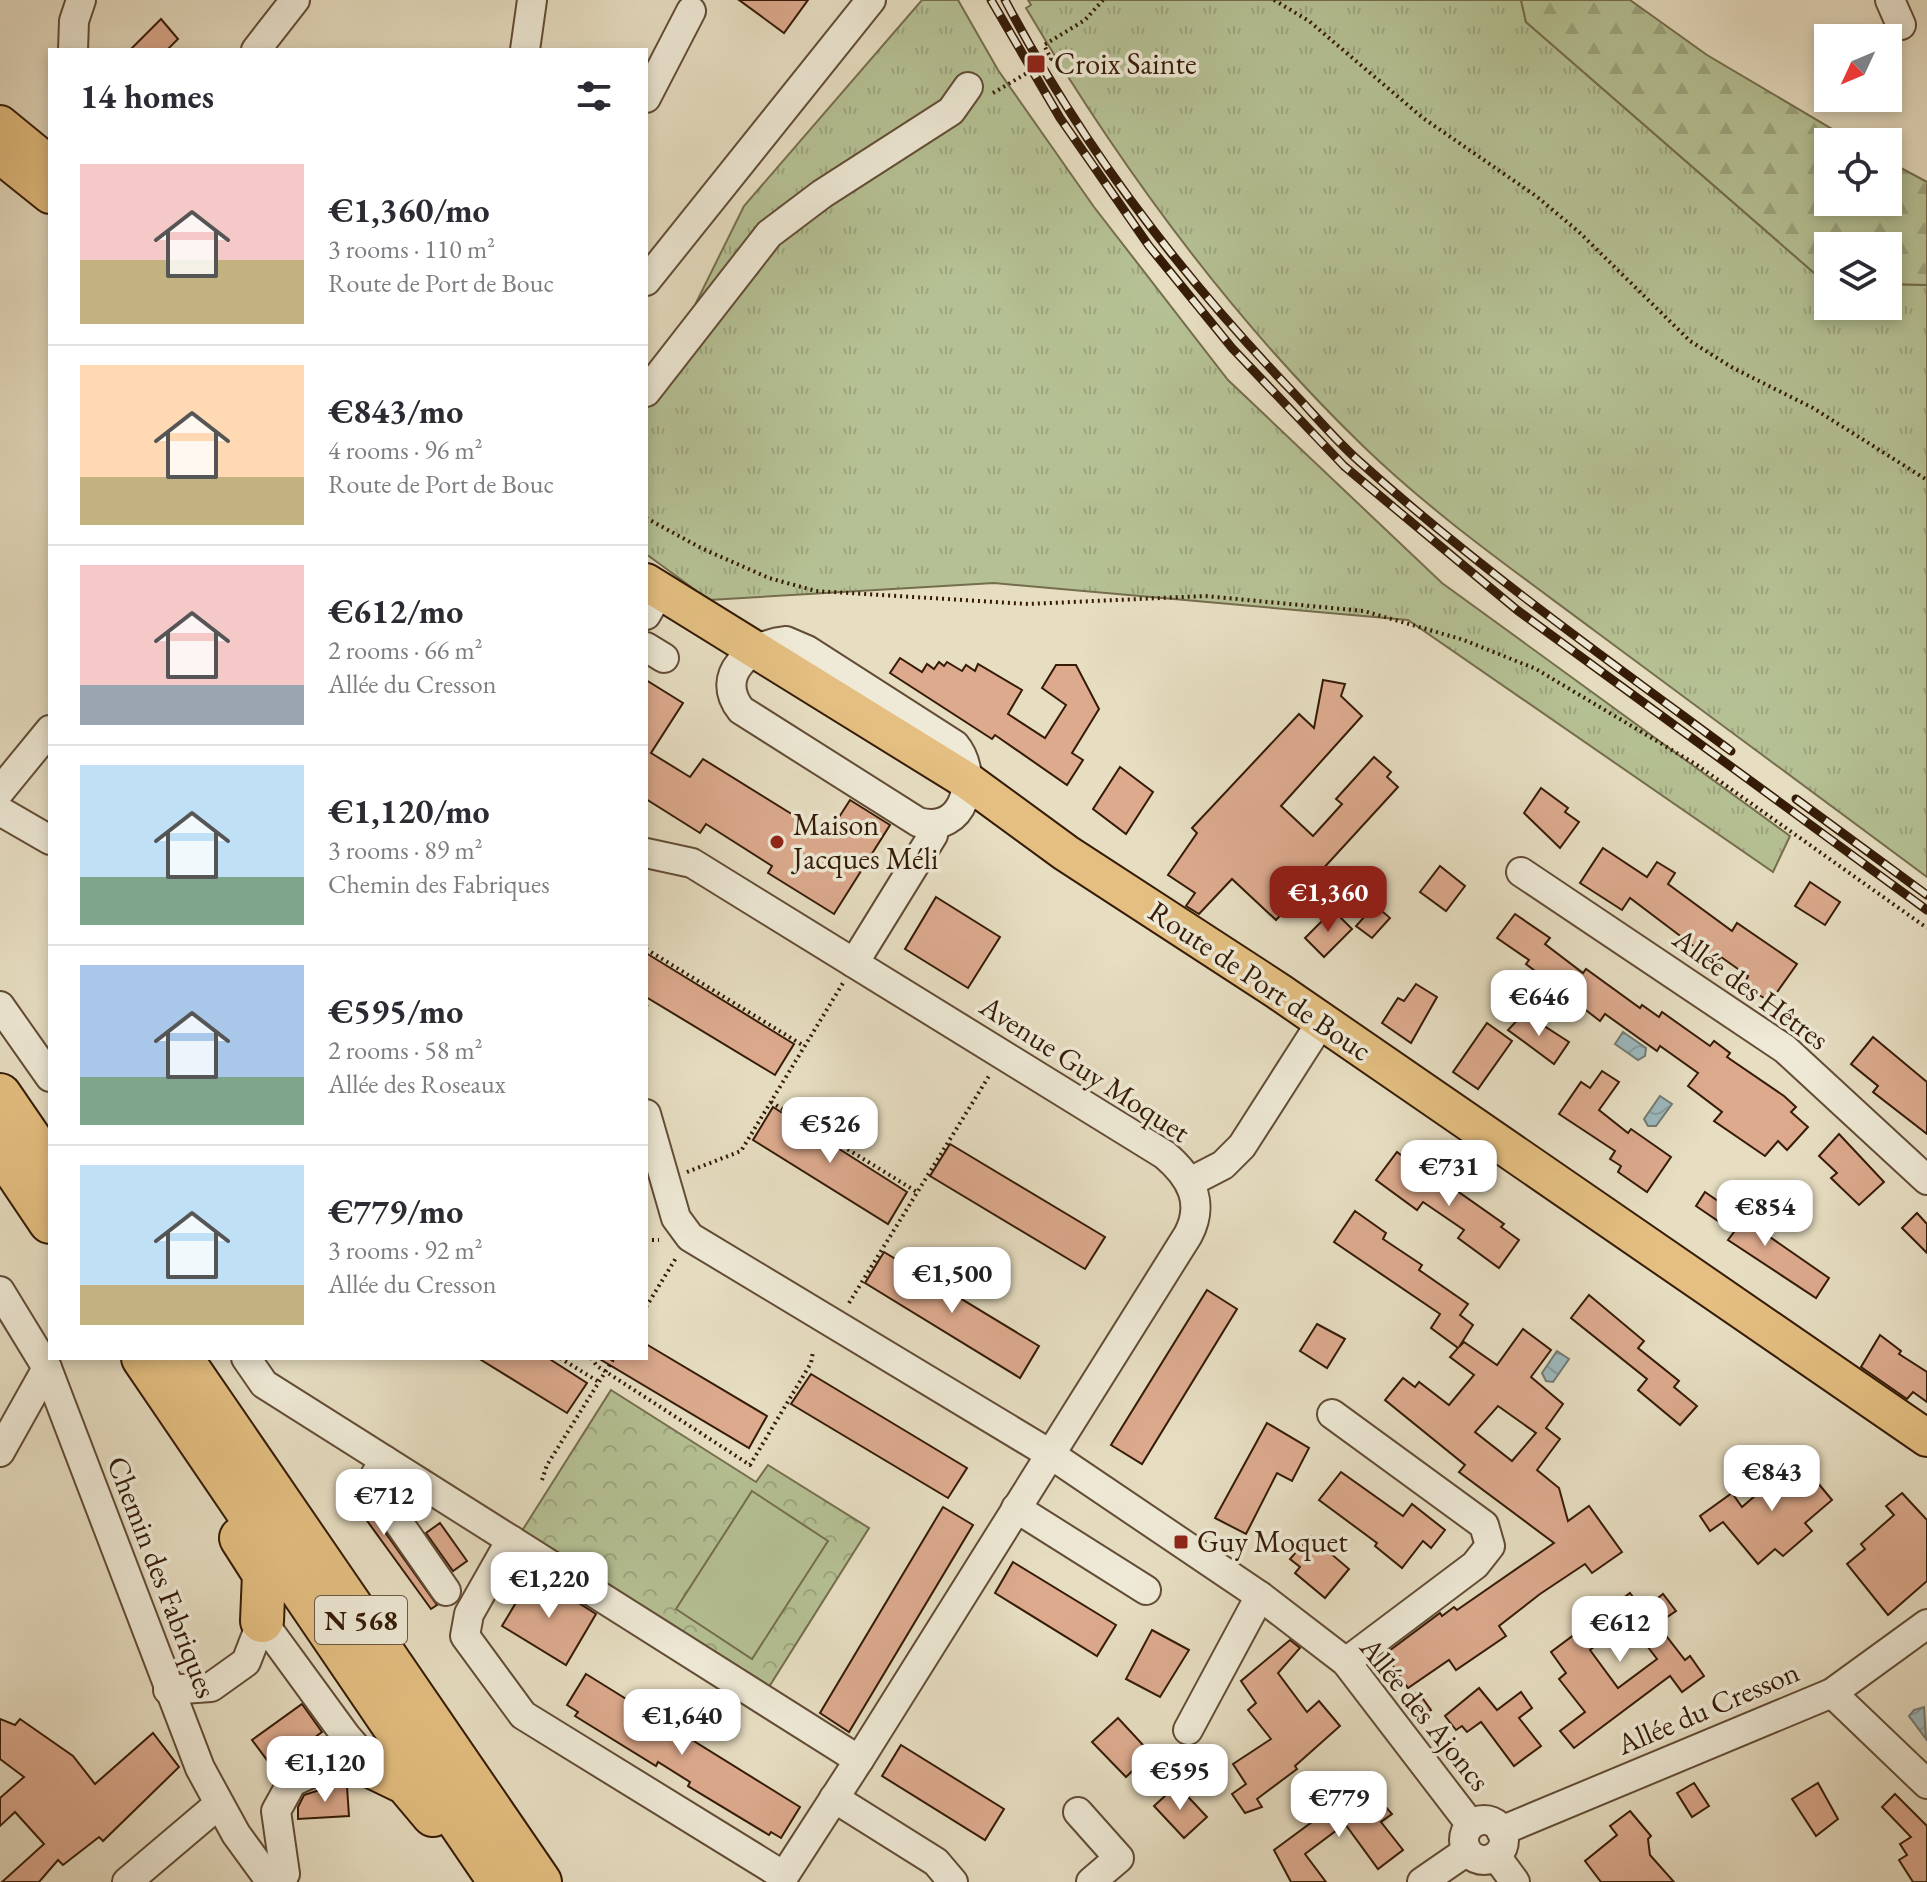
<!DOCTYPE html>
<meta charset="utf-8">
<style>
body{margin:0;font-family:"EB Garamond",serif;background:#f7f7f7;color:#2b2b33;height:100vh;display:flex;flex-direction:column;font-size:30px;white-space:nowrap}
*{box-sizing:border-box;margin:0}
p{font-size:26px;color:#7c7c81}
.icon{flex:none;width:44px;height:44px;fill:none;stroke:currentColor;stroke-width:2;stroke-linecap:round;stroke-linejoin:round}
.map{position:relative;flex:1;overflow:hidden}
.sheet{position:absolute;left:48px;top:48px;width:600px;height:1312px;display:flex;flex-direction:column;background:#fff;border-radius:0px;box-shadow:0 4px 12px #0003}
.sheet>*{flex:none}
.needle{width:52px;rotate:226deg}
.controls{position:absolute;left:1814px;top:24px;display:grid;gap:16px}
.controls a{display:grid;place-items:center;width:88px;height:88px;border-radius:0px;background:#fff;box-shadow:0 4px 12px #0003;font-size:40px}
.price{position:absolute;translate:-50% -68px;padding:0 18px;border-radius:16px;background:#fff;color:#222;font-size:26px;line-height:52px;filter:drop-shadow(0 2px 4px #0008)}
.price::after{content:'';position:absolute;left:50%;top:48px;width:24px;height:18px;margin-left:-12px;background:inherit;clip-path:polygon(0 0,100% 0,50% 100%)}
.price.selected{background:#8f2418;color:#fff}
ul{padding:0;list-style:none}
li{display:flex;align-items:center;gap:24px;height:200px;padding:0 32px}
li+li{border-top:2px solid #e1e1e2}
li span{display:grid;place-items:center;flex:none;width:224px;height:160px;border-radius:0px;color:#555}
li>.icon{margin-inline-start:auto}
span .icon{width:96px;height:96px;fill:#fffc;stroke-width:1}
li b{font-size:34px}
h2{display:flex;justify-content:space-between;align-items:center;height:96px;padding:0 32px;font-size:34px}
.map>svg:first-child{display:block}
.grass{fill:url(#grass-tufts);stroke:#756e4d;stroke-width:2}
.forest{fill:url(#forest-firs);stroke:#756e4d;stroke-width:2}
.park{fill:url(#park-crowns);stroke:#756e4d;stroke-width:2}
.pitch{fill:#b5c194;stroke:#756e4d;stroke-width:2}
.water{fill:url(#water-waves);stroke:#737a74;stroke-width:2}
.building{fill:#ddaa8e;stroke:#351b06;stroke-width:2;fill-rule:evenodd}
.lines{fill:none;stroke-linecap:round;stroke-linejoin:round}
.minor-casing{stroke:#624c35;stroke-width:32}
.major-casing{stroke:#351b06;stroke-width:40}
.highway-casing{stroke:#351b06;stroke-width:46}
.path{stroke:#351b06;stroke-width:4;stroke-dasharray:2 4;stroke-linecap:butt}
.minor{stroke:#efead7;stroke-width:28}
.major{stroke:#e4bf81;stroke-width:36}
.highway{stroke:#e4bf81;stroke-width:42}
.rail-casing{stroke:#351b06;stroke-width:9}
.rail{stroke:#efead7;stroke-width:6;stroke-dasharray:18;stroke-linecap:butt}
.poi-dot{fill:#8f2418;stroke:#efead7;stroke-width:3}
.labels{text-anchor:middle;stroke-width:7;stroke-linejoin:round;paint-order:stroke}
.shield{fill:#efead7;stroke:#6d5945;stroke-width:2}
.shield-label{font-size:28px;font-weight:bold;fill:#351b06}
.poi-label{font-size:30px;fill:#351b06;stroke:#efead7;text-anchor:start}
.street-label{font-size:30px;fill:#351b06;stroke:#efead7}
</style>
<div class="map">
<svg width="1927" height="1882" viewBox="0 0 1927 1882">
<defs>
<pattern id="grass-tufts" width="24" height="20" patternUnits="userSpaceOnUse" patternTransform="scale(2)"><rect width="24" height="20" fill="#b5c194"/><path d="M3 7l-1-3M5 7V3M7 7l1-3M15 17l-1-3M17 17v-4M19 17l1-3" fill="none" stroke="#9ca57e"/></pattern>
<pattern id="forest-firs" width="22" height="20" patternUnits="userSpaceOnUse" patternTransform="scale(2)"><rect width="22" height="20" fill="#b5c194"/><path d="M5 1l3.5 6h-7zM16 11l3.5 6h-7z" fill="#9ca57e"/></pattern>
<pattern id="park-crowns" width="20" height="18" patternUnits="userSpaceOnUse" patternTransform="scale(2)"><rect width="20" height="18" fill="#b5c194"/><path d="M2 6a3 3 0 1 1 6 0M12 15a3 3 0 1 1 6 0" fill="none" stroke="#9ca57e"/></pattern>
<pattern id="water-waves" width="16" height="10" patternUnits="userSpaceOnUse" patternTransform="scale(2)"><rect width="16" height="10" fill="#9cb9be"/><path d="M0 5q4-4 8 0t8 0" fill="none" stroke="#879ea2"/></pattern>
</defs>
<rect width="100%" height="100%" fill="#e7dec2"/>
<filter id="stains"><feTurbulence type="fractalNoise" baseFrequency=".0025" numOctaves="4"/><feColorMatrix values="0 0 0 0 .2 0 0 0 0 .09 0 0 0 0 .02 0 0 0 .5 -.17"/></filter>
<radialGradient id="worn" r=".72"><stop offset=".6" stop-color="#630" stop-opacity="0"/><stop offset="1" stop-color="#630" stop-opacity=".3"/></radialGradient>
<g class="grass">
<path d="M922,0H958L998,70L1094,207L1228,380L1442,583L1790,836L1773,872L1408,620L994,583L709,600L646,554V404L744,206Z"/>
<path d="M1028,0H1521L1526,22L1828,285V306H1888V284L1927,285V877C1816,795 1706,713 1595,631C1516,572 1433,514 1362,445C1229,316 1120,167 1026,8L1031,5Z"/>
</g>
<path class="forest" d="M1521,0H1630L1707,55L1854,142H1828V202H1888V161L1927,182V285L1888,284V246H1828V285L1526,22Z"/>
<path class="park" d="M611,1390L756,1482L768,1465L869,1528L767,1690L520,1534Z"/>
<path class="pitch" d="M752,1491L828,1541L752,1659L676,1609Z"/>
<g class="water">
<path d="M1623,1032L1646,1048L1645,1056L1638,1060L1615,1044Z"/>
<path d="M1660,1096L1672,1104L1656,1126H1648L1644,1119Z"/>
<path d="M1557,1351L1569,1359L1553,1382L1546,1381L1542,1373Z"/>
<path d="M1924,1707L1926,1739L1909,1716L1914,1710Z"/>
</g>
<g class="building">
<path d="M739,0H808L784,33Z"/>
<path d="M161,19L178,39L167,50H130Z"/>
<path d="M900,658L922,672L927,664L934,669L939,662L944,666L947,662L962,671L966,665L975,671L978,664L1022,690L1008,714L1045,738L1066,705L1042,688L1056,665H1076L1099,709L1072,753L1083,760L1067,785L995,735L992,739L890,673Z"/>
<path d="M646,680L683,703L651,753L690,777L703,759L827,836L850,800L890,825L834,914L768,873L772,866L706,824L700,833L646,799Z"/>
<path d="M1323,680L1345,684L1341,696L1362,716L1281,806L1313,836L1342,804L1336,799L1374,757L1391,772L1387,777L1398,787L1276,920L1232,879L1199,914L1186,906L1195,893L1168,875L1197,833L1192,828L1299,714L1314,728Z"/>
<path d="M1120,767L1153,792L1126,834L1093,809Z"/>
<path d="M1541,788L1568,808L1565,812L1579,822L1560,848L1524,813Z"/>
<path d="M1603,848L1647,877L1657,862L1675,873L1668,884L1732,931L1737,923L1797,964L1770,1002L1744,985L1748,976L1721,957L1716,963L1630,898L1622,910L1580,883Z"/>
<path d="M1440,866L1465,886L1446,911L1420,892Z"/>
<path d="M1810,882L1840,902L1825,925L1795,906Z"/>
<path d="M936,897L1000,937L968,988L905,949Z"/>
<path d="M1375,905L1390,918L1372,938L1356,926Z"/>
<path d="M1333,910L1352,929L1324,957L1305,938Z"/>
<path d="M1515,914L1550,938L1545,944L1583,973L1586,969L1640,1008L1642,1005L1659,1017L1662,1012L1710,1046L1714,1041L1730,1053L1727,1057L1784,1096L1796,1107L1791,1112L1808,1127L1787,1150L1778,1141L1765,1156L1714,1121L1722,1112L1688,1086L1698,1073L1660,1046L1657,1051L1605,1014L1600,1021L1526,964L1529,960L1497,938Z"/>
<path d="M646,953L794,1044L775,1075L646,997Z"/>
<path d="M1416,984L1437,997L1411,1043L1382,1023L1398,998L1404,1001Z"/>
<path d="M1524,1013L1569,1042L1554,1064L1508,1030Z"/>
<path d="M1487,1023L1512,1041L1478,1089L1453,1072Z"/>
<path d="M1873,1037L1927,1082V1134L1873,1092L1878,1086L1851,1064Z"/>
<path d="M1602,1071L1619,1082L1599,1110L1628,1133L1631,1129L1671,1157L1647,1192L1618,1172L1621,1166L1610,1159L1615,1151L1559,1114L1581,1082L1590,1088Z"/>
<path d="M773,1107L907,1192L888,1224L753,1140Z"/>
<path d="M1839,1134L1884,1182L1859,1205L1831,1178L1837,1173L1819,1156Z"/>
<path d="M950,1144L1105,1237L1085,1269L930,1176Z"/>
<path d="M1397,1152L1414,1165L1416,1162L1504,1224L1501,1227L1519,1240L1499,1268L1458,1238L1464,1230L1423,1202L1417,1210L1376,1180Z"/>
<path d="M1705,1192L1829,1278L1816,1298L1728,1240L1734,1232L1696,1206Z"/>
<path d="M1355,1211L1386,1233L1383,1239L1422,1265L1419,1270L1468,1304L1460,1315L1473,1325L1459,1347L1464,1342L1497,1365L1523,1329L1551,1350L1531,1377L1563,1404L1546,1428L1560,1439L1537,1470L1559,1488L1568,1521L1589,1506L1622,1552L1592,1573L1585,1564L1540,1594L1499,1626L1506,1636L1456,1670L1449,1660L1408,1688L1385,1654L1440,1613L1442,1616L1454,1607L1457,1610L1554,1543L1459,1472L1465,1465L1385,1400L1403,1378L1415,1387L1419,1382L1449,1405L1474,1375L1450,1357L1458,1348L1431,1328L1440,1314L1334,1242ZM1498,1406L1536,1433L1512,1461L1475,1432Z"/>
<path d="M1917,1213L1927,1224V1253L1902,1228Z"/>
<path d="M884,1252L1039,1346L1020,1378L865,1283Z"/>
<path d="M1207,1290L1237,1309L1142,1464L1111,1445Z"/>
<path d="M1589,1295L1644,1341L1638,1348L1679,1381L1674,1387L1697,1406L1680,1425L1638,1390L1647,1379L1571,1318Z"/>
<path d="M1317,1324L1345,1339L1327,1368L1300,1351Z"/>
<path d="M1880,1335L1901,1351L1899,1354L1927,1372V1402L1913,1392L1907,1399L1861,1367Z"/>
<path d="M646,1344L767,1416L749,1448L598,1358H646Z"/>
<path d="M478,1358H548L587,1383L567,1413Z"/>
<path d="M811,1374L967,1468L948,1498L791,1404Z"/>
<path d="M1267,1423L1309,1448L1292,1481L1277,1473L1246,1534L1215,1518Z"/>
<path d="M1798,1459L1832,1500L1805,1523L1812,1531L1783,1556L1775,1549L1758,1564L1723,1522L1710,1531L1700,1516L1732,1493L1742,1507Z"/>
<path d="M354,1471L357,1493L437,1605L431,1609L339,1482Z"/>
<path d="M1341,1472L1403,1516L1412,1504L1445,1530L1431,1548L1423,1541L1402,1568L1375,1546L1377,1543L1319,1500Z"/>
<path d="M1902,1493L1927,1520V1581L1888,1615L1847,1564L1865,1549L1861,1544L1894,1515L1886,1506Z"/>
<path d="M943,1507L973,1525L849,1732L820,1713Z"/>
<path d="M440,1523L467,1561L453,1571L426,1533Z"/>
<path d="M1310,1536L1349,1569L1325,1598L1295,1573L1300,1567L1290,1559Z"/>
<path d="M1013,1562L1116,1625L1097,1656L995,1593Z"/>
<path d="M533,1574L596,1614L566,1665L502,1626Z"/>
<path d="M1630,1593L1643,1610L1663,1594L1676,1611L1657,1624L1685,1660L1690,1656L1704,1676L1682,1692L1670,1676L1574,1748L1560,1731L1585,1712L1559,1679L1566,1673L1551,1652ZM1628,1621L1657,1659L1618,1688L1590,1650Z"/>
<path d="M1152,1630L1189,1650L1160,1697L1126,1679Z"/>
<path d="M1290,1640L1300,1648L1278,1673L1307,1712L1319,1701L1340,1726L1295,1766L1297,1769L1257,1799L1262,1807L1245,1813L1232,1794L1246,1784L1233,1764L1271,1739L1248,1710L1256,1703L1241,1681Z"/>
<path d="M586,1674L800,1807L781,1838L771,1832L769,1835L688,1786L690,1782L658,1762L656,1766L575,1716L578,1712L567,1705Z"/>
<path d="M1479,1688L1497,1710L1521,1692L1532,1708L1519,1718L1541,1746L1514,1766L1481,1722L1467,1732L1462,1726L1456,1730L1445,1716Z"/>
<path d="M1418,1692L1431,1710L1417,1720L1404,1702Z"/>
<path d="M302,1704L322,1732L273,1768L252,1740Z"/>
<path d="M1118,1718L1143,1745L1139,1749L1147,1757L1126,1777L1092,1742Z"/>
<path d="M0,1719L15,1725L20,1719L73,1756L95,1784L153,1733L179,1767L103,1841L99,1837L63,1865L58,1860L39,1882H2L44,1844L15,1812L0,1826V1798L24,1777L0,1759Z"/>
<path d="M901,1745L1004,1809L985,1840L882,1776Z"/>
<path d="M1694,1783L1709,1806L1692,1817L1677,1793Z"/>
<path d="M1818,1783L1838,1819L1816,1836L1792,1799Z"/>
<path d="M1177,1785L1207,1817L1184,1838L1154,1806Z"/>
<path d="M329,1787H347L349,1816L298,1819V1807L304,1795Z"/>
<path d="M1895,1794L1927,1826V1882H1913L1899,1860L1907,1855L1900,1844L1911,1837L1882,1807Z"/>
<path d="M1346,1797L1357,1812L1378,1798L1392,1814L1381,1822L1403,1850L1378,1869L1345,1824L1305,1854L1326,1882H1291L1274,1850Z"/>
<path d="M1630,1811L1651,1836L1648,1839L1650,1855L1674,1882H1601L1585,1861L1617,1835L1610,1826Z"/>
</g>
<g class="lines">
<g class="minor-casing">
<g id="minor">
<path d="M1890,0L1901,25"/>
<path d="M73,50L74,21L81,0"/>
<path d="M256,50L295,0"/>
<path d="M525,50L532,0"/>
<path d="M646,98L691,11"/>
<path d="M646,281L871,0"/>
<path d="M646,392L769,234L822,194L951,111L968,87"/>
<path d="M646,615L660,591"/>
<path d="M786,641L807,650L955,745C980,775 965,836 918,822L741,710C713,675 751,644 786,641Z"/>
<path d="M646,647L664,658"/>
<path d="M0,791L50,730"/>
<path d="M0,811L50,840"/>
<path d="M1521,872L1785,1049L1927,1180"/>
<path d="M854,963L933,835L935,825"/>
<path d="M0,1006L50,1077"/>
<path d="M646,1114L676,1218L690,1237L1050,1454L1260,1596L1346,1662L1471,1825"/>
<path d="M1190,1182L1223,1165L1242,1146L1322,1021"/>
<path d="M0,1291L47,1368L200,1768L236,1834L271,1882"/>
<path d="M246,1358L264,1384L859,1760L1188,1235C1205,1203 1191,1177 1165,1155L692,863L646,853"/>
<path d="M1332,1414L1484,1525L1490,1546L1475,1565L1346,1662"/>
<path d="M0,1452L47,1368"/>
<path d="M384,1460L371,1483L446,1591"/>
<path d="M1016,1508L1146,1590"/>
<path d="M511,1540L469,1614L465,1636L523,1715L784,1876L859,1760"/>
<path d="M262,1621L346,1736L373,1767"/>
<path d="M168,1690L211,1687L246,1662L262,1621"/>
<path d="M1832,1693L1927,1784"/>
<path d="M1188,1730L1260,1596"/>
<path d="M834,1798L936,1862L953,1882"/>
<path d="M1078,1812L1119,1858L1091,1882"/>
<circle cx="1484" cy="1840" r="20"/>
<path d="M1501,1831L1832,1693L1927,1624"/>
<path d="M1496,1856L1515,1882"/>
<path d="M127,1882L219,1804"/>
<path d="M278,1882L285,1874L276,1811L292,1782L320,1769L373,1767"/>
<path d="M1422,1882L1467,1851"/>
</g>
</g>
<g class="major-casing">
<g id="major">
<path d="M0,124L50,165"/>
<path d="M4,158L50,195"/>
<path d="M646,582L969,782L1066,853L1278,991L1927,1438"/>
</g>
</g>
<g class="highway-casing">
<g id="highway">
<path d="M0,1095L50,1168"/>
<path d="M0,1148L50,1222"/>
<path d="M143,1358L500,1882"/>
<path d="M181,1358L540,1882"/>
<path d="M241,1538L264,1574L262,1621"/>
<path d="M373,1767L406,1783L433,1815"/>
</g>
</g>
<g class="path">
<path d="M1274,0L1309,21L1423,118L1536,196L1579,232L1690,341L1733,368L1813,408L1927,480"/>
<path d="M993,93L1051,59L1044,45L1085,20L1103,0"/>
<path d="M646,518L703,549L769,578L816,591L1028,604L1205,596L1364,611L1464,640L1536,669L1697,765L1927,928"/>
<path d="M646,949L804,1046"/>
<path d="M646,1006L648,1003"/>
<path d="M771,1102L917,1192"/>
<path d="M687,1172L741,1151L843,983"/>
<path d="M646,1240H659"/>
<path d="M849,1303L989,1076"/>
<path d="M646,1307L676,1258"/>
<path d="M560,1358L599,1382"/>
<path d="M591,1358L597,1366L750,1465L811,1363L813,1352"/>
<path d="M542,1480L547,1465L614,1358"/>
</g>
<use href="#minor" class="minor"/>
<use href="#major" class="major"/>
<use href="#highway" class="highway"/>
<g class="rail-casing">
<g id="rail">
<path d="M991,0L1060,118L1149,246L1232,348L1344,466L1517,610L1927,910"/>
<path d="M1005,0C1079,141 1179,273 1289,388C1313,413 1335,440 1360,462C1477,567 1605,658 1731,751"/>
<path d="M1796,799L1927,895"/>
</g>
</g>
<use href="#rail" class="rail"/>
</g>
<g class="poi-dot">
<rect x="1026" y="54" width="20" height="20" rx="4"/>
<circle cx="777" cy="842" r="8"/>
<rect x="1173" y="1534" width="16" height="16" rx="4"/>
</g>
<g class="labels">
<rect class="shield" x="315" y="1596" width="92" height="48" rx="6"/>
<g class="shield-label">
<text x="361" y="1630">N 568</text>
</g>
<g class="poi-label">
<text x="1054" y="74">Croix Sainte</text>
<text x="793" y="835">Maison<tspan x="793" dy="34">Jacques Méli</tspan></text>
<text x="1197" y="1552">Guy Moquet</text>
</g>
<g class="street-label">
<text transform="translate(1260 981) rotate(34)" y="10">Route de Port de Bouc</text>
<text transform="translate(1751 989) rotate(36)" y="10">Allée des Hêtres</text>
<text transform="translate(1085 1069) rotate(33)" y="10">Avenue Guy Moquet</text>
<text transform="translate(162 1577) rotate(69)" y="10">Chemin des Fabriques</text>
<text transform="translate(1708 1708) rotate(-23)" y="10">Allée du Cresson</text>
<text transform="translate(1425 1714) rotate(51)" y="10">Allée des Ajoncs</text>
</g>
</g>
<rect width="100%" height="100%" filter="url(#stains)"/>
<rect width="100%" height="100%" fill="url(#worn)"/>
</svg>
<div class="controls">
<a><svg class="needle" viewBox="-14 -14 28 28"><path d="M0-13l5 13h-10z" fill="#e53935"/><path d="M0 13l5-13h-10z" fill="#7c7c81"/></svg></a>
<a><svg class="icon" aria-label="locate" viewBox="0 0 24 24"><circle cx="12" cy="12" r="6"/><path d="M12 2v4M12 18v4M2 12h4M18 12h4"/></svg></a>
<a><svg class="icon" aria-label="layers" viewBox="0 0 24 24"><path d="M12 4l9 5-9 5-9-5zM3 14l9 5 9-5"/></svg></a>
</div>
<b class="price selected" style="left:1328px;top:934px">€1,360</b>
<b class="price" style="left:1539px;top:1038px">€646</b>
<b class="price" style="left:830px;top:1165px">€526</b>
<b class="price" style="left:1449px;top:1208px">€731</b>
<b class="price" style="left:1765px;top:1248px">€854</b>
<b class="price" style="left:952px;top:1315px">€1,500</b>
<b class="price" style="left:1772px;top:1513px">€843</b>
<b class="price" style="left:384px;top:1537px">€712</b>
<b class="price" style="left:549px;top:1620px">€1,220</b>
<b class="price" style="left:1620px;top:1664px">€612</b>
<b class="price" style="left:682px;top:1757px">€1,640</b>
<b class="price" style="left:325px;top:1804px">€1,120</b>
<b class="price" style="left:1180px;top:1812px">€595</b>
<b class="price" style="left:1339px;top:1839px">€779</b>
<section class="sheet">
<h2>14 homes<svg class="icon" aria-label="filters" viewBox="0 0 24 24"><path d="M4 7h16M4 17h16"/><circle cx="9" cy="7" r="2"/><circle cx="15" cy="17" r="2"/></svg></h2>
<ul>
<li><span style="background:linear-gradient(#f6c9c9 60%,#c2b280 0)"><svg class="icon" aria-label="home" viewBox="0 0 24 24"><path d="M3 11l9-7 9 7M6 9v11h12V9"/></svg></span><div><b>€1,360/mo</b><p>3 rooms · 110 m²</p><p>Route de Port de Bouc</p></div></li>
<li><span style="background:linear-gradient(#ffd9b3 70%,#c2b280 0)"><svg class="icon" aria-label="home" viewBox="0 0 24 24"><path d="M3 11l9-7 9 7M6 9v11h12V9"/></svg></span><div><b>€843/mo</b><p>4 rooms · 96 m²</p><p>Route de Port de Bouc</p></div></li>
<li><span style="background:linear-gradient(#f6c9c9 75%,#9aa5b1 0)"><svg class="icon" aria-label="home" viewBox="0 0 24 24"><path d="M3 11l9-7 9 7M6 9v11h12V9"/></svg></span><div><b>€612/mo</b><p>2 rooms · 66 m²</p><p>Allée du Cresson</p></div></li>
<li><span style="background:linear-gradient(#bfe0f5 70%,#7fa58c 0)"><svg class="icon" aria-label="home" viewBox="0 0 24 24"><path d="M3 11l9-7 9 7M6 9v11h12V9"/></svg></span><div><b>€1,120/mo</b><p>3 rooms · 89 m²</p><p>Chemin des Fabriques</p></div></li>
<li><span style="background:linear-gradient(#a9c7e8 70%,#7fa58c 0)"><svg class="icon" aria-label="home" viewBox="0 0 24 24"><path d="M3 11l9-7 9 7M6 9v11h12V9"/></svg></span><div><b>€595/mo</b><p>2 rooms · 58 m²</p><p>Allée des Roseaux</p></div></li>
<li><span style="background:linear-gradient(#bfe0f5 75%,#c2b280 0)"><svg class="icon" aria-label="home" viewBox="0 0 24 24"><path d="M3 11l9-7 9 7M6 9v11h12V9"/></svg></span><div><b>€779/mo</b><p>3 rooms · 92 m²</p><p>Allée du Cresson</p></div></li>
</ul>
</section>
</div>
